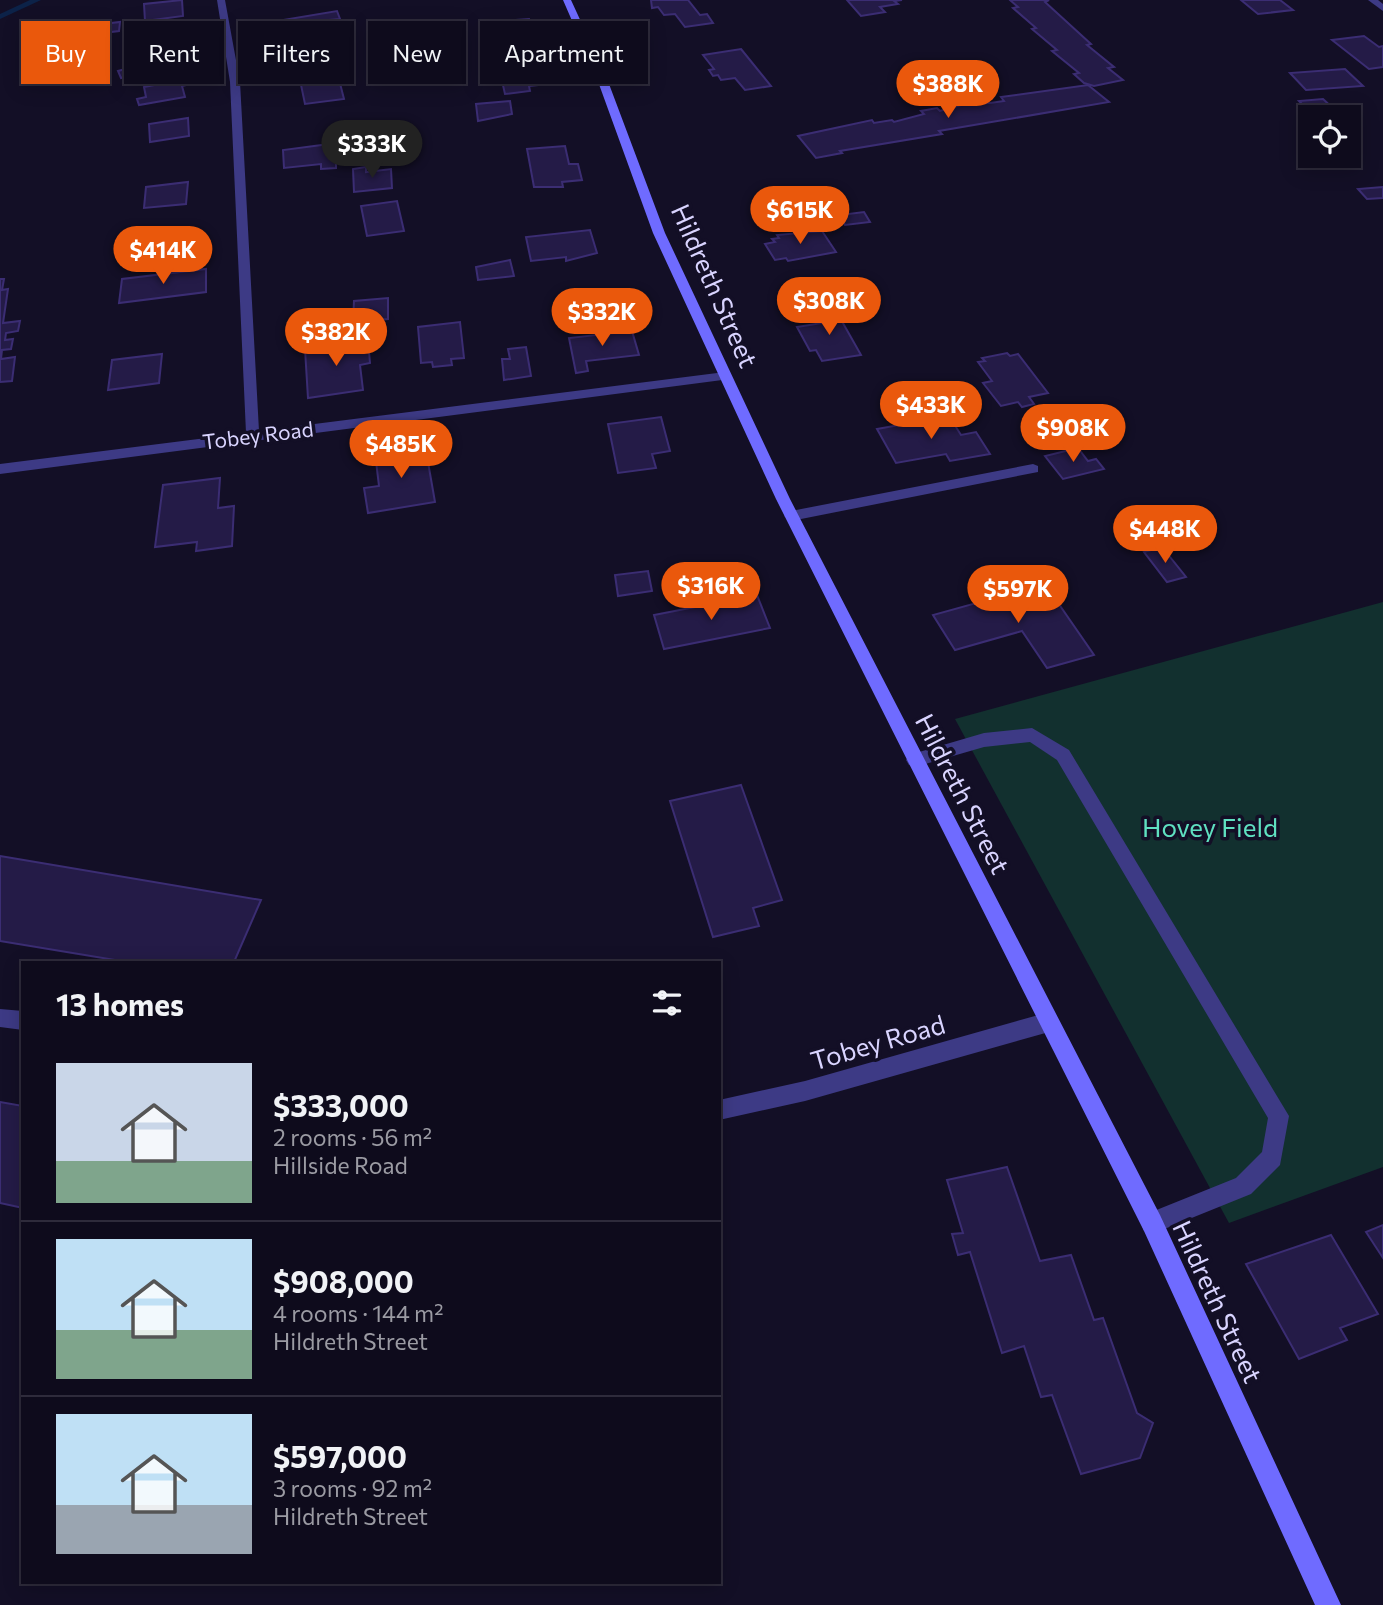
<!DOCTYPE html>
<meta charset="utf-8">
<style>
body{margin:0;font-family:Commissioner,sans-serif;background:#171425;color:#f1f3f6;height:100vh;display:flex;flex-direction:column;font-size:26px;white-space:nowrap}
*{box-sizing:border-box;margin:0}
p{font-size:23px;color:#9b9ba3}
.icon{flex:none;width:38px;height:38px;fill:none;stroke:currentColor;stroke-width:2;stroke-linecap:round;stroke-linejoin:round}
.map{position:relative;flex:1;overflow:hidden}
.side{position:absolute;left:21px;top:961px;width:700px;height:623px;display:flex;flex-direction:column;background:#0e0b1c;border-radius:0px;box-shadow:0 4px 18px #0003,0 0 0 2px #2e2b3b}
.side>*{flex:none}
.hud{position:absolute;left:21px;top:21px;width:700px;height:63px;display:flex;gap:14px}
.controls{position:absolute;left:1298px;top:105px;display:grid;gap:14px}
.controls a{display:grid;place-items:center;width:63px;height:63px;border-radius:0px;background:#0e0b1c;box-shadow:0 4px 18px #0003,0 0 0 2px #2e2b3b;font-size:35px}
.price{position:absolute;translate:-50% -60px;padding:0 16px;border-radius:24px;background:#ea580c;color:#fff;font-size:23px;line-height:46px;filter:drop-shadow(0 2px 4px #0008)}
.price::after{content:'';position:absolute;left:50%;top:42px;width:21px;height:16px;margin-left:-10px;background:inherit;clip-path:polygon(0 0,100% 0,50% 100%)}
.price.on{background:#222;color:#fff}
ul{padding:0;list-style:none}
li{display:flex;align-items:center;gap:21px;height:175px;padding:0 35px}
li+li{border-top:2px solid #2e2b3b}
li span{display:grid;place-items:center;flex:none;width:196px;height:140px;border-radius:0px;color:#555}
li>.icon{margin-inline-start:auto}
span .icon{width:84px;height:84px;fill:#fffc;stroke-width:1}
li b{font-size:30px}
h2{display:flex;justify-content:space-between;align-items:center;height:84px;padding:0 35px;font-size:30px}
.pill{padding:0 24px;border-radius:0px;background:#0e0b1c;box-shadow:0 4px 18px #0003,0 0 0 2px #2e2b3b;font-size:24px;line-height:63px}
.pill.on{background:#ea580c;color:#fff}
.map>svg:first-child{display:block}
.green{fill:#12302f}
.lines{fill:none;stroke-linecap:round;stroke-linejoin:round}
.stream{fill:#0c2248;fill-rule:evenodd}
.building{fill:#241b47;stroke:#3b2d73;stroke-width:2}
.lane{fill:#3d3a85;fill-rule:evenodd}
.street{fill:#3d3a85;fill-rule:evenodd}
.secondary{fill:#6f6bff;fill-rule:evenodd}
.labels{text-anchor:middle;stroke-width:7;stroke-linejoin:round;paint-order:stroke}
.far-street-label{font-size:21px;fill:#d9d4ff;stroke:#130f26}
.street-label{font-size:26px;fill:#d9d4ff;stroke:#130f26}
.park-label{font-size:26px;fill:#5fe0c0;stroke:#130f26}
</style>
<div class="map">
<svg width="1383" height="1605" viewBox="0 0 1383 1605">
<rect width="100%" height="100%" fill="#130f26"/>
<path class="green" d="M1383,602V1167L1229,1223L955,719Z"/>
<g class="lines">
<path class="stream" d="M30,0H41L0,19V14Z"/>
</g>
<g class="building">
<path d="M182,0L183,16L145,21L144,4Z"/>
<path d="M651,0H688L700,15L707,14L713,23L685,27L675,14L664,15L658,7L652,8Z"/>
<path d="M847,0H902L894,1L898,4L880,7L885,12L861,16Z"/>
<path d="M1010,0H1049L1045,2L1091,44L1087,45L1114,67L1108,68L1123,80L1094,86L1084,83L1074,74L1079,73L1052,51L1057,50L1032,29L1036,28L1013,8L1018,7Z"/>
<path d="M1241,0H1280L1293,10L1258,14Z"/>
<path d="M337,11L340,19L330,20L336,43L295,49L294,42L283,43L281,34L286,33L283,20Z"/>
<path d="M529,19L530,24L535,23L537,31L530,32L533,41H502L500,33L492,34L490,22Z"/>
<path d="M120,22L119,31L86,35L87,26Z"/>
<path d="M1364,36L1379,47L1383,46V67L1369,69L1332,40Z"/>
<path d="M741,49L771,86L745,90L735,78L721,80L718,75L713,76L709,70L714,69L703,55Z"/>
<path d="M333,56L344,99L305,104L296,61Z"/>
<path d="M543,64L549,84L529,86L530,91L505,94L499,68Z"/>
<path d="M137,66L141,74L121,78L118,71Z"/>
<path d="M1345,69L1363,86L1306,90L1290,73Z"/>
<path d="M181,80L189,81L190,84L182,86L185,97L139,105L137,99L146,97L144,87Z"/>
<path d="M1088,85L1109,102L939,131L942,134L840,151L842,153L816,158L798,136L872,120L874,123L892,120L894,122L924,114L921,111L937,108L940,111L968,103H990L1004,101L1001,97Z"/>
<path d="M1323,99L1335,110L1311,113L1299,101Z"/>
<path d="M510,101L512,114L478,121L476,104Z"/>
<path d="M188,118L189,136L150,142L149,124Z"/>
<path d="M345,142L346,161L336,162V168L321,169V164L284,168L283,150Z"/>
<path d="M565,146L569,164H578L582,180L562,182L563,187H534L527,149Z"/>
<path d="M366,167V172L391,169L392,188L354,192L353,169Z"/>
<path d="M188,182L186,204L144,208L146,187Z"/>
<path d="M1383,187V198L1367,199L1358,189Z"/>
<path d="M397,201L404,231L367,236L361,206Z"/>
<path d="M864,212L870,222L845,225L840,215Z"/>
<path d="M590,230L597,253L566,261V257L531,261L526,237Z"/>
<path d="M822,231L836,252L788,261L786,258L775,260L765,244L775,242L772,239L779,238L777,235Z"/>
<path d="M510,260L514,276L478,280L476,267Z"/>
<path d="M206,269V292L119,303L122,279Z"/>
<path d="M0,279H4L2,290L8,289L3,323L20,321L18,331L6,333L5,340L13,339L11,349L2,350L1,359L15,357L12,381L0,382Z"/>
<path d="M388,298V319L353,322L354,301Z"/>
<path d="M835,309L861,355L822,361L816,350L810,351L797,327L822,323L816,312Z"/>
<path d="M460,322L464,358L451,359L452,365L433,367L432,362L421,363L418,327Z"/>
<path d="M632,331L639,355L586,361L588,371L576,373L569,338Z"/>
<path d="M368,340L370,363L360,365L363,390L308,398L305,349Z"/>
<path d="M526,347L531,376L504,380L502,359H510L508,349Z"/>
<path d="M1007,353L1010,356L1018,354L1048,393L1029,397L1034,404L1022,407L1018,402L1001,406L983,383L992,381L978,362L985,361L982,358Z"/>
<path d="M162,354L159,383L108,390L112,360Z"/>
<path d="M949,416L961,435L976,432L990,454L950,461L946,454L896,463L877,429Z"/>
<path d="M661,417L670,451L652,454L656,468L618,473L608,424Z"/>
<path d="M425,445L435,502L368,513L364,488L379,486L375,453Z"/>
<path d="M1078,448L1088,461L1096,459L1104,469L1063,479L1045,456Z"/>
<path d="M220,478L218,508L234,506L232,546L196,551L197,542L155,547L163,485Z"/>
<path d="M1162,547L1186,577L1167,582L1144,552Z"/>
<path d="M648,571L652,591L618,596L615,575Z"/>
<path d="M1045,584L1094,655L1047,668L1022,631L955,650L933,615Z"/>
<path d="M757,595L770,628L664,649L654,615Z"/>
<path d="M741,785L782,900L753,908L759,926L713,937L670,801Z"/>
<path d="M0,856L261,900L234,962H127L0,941Z"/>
<path d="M0,1102L23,1106V1208L0,1203Z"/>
<path d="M1007,1167L1040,1261L1071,1255L1094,1320L1103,1318L1137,1413L1153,1423L1140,1458L1081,1474L1052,1395L1041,1397L1024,1346L1002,1353L970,1252L958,1255L952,1234L963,1233L947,1180Z"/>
<path d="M1383,1225V1258L1366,1232Z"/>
<path d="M1331,1235L1378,1314L1340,1328L1347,1340L1299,1359L1246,1264Z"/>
</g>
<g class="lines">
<g class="lane">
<path d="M1033,464L1038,466V472L791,521L784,516L791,511Z"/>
<path d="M1032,728L1069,750L1289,1116L1280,1165L1251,1194L1152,1234L1144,1231L1141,1223L1144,1215L1236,1178L1262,1152L1268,1118L1057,760L1030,742L984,747L915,767L909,765L906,760L909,755L984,733Z"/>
</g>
<g class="street">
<path d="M217,0H225L240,82L259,431L725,372L731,376L730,379L0,474V464L246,433L230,82Z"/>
<path d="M1368,0H1378L1383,4V11Z"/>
<path d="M0,1009L23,1011V1030L0,1027Z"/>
<path d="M1049,1012L1056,1015L1059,1022L1056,1029L1049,1032L805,1101L719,1120V1100L805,1081Z"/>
</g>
<path class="secondary" d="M563,0H571L606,76L665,233L790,499L1160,1215L1341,1605H1315L1144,1231L776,499L653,233L596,76Z"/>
</g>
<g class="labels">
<g class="far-street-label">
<text transform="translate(258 436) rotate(-7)" y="7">Tobey Road</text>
</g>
<g class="street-label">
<text transform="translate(714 286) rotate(66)" y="9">Hildreth Street</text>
<text transform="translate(962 794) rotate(63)" y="9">Hildreth Street</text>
<text transform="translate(878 1043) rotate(-16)" y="9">Tobey Road</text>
<text transform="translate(1217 1302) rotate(65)" y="9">Hildreth Street</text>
</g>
<g class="park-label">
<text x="1210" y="837">Hovey Field</text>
</g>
</g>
</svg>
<div class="controls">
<a><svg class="icon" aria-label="locate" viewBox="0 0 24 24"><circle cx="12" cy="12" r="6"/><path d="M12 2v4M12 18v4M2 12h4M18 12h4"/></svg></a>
</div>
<b class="price" style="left:948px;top:120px">$388K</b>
<b class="price on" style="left:372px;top:180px">$333K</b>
<b class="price" style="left:800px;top:246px">$615K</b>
<b class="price" style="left:163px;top:286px">$414K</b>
<b class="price" style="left:829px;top:337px">$308K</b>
<b class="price" style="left:602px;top:348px">$332K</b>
<b class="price" style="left:336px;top:368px">$382K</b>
<b class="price" style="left:931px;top:441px">$433K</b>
<b class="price" style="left:1073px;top:464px">$908K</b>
<b class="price" style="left:401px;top:480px">$485K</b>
<b class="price" style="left:1165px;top:565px">$448K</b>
<b class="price" style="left:711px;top:622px">$316K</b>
<b class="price" style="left:1018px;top:625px">$597K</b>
<div class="hud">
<a class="pill on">Buy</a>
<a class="pill">Rent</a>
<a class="pill">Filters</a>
<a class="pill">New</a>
<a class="pill">Apartment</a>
</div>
<section class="side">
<h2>13 homes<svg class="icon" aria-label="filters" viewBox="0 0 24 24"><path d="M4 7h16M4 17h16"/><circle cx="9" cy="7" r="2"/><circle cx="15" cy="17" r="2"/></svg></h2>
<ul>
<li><span style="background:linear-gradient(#c9d6e8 70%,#7fa58c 0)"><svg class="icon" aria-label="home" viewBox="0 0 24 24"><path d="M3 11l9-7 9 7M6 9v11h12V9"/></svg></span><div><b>$333,000</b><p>2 rooms · 56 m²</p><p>Hillside Road</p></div></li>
<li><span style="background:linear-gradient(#bfe0f5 65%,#7fa58c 0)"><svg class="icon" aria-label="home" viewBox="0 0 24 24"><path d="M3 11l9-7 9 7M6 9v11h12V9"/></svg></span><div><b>$908,000</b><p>4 rooms · 144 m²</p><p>Hildreth Street</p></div></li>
<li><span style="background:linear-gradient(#bfe0f5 65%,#9aa5b1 0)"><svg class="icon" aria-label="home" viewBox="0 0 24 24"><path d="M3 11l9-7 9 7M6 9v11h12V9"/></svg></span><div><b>$597,000</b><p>3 rooms · 92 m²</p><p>Hildreth Street</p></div></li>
</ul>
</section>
</div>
